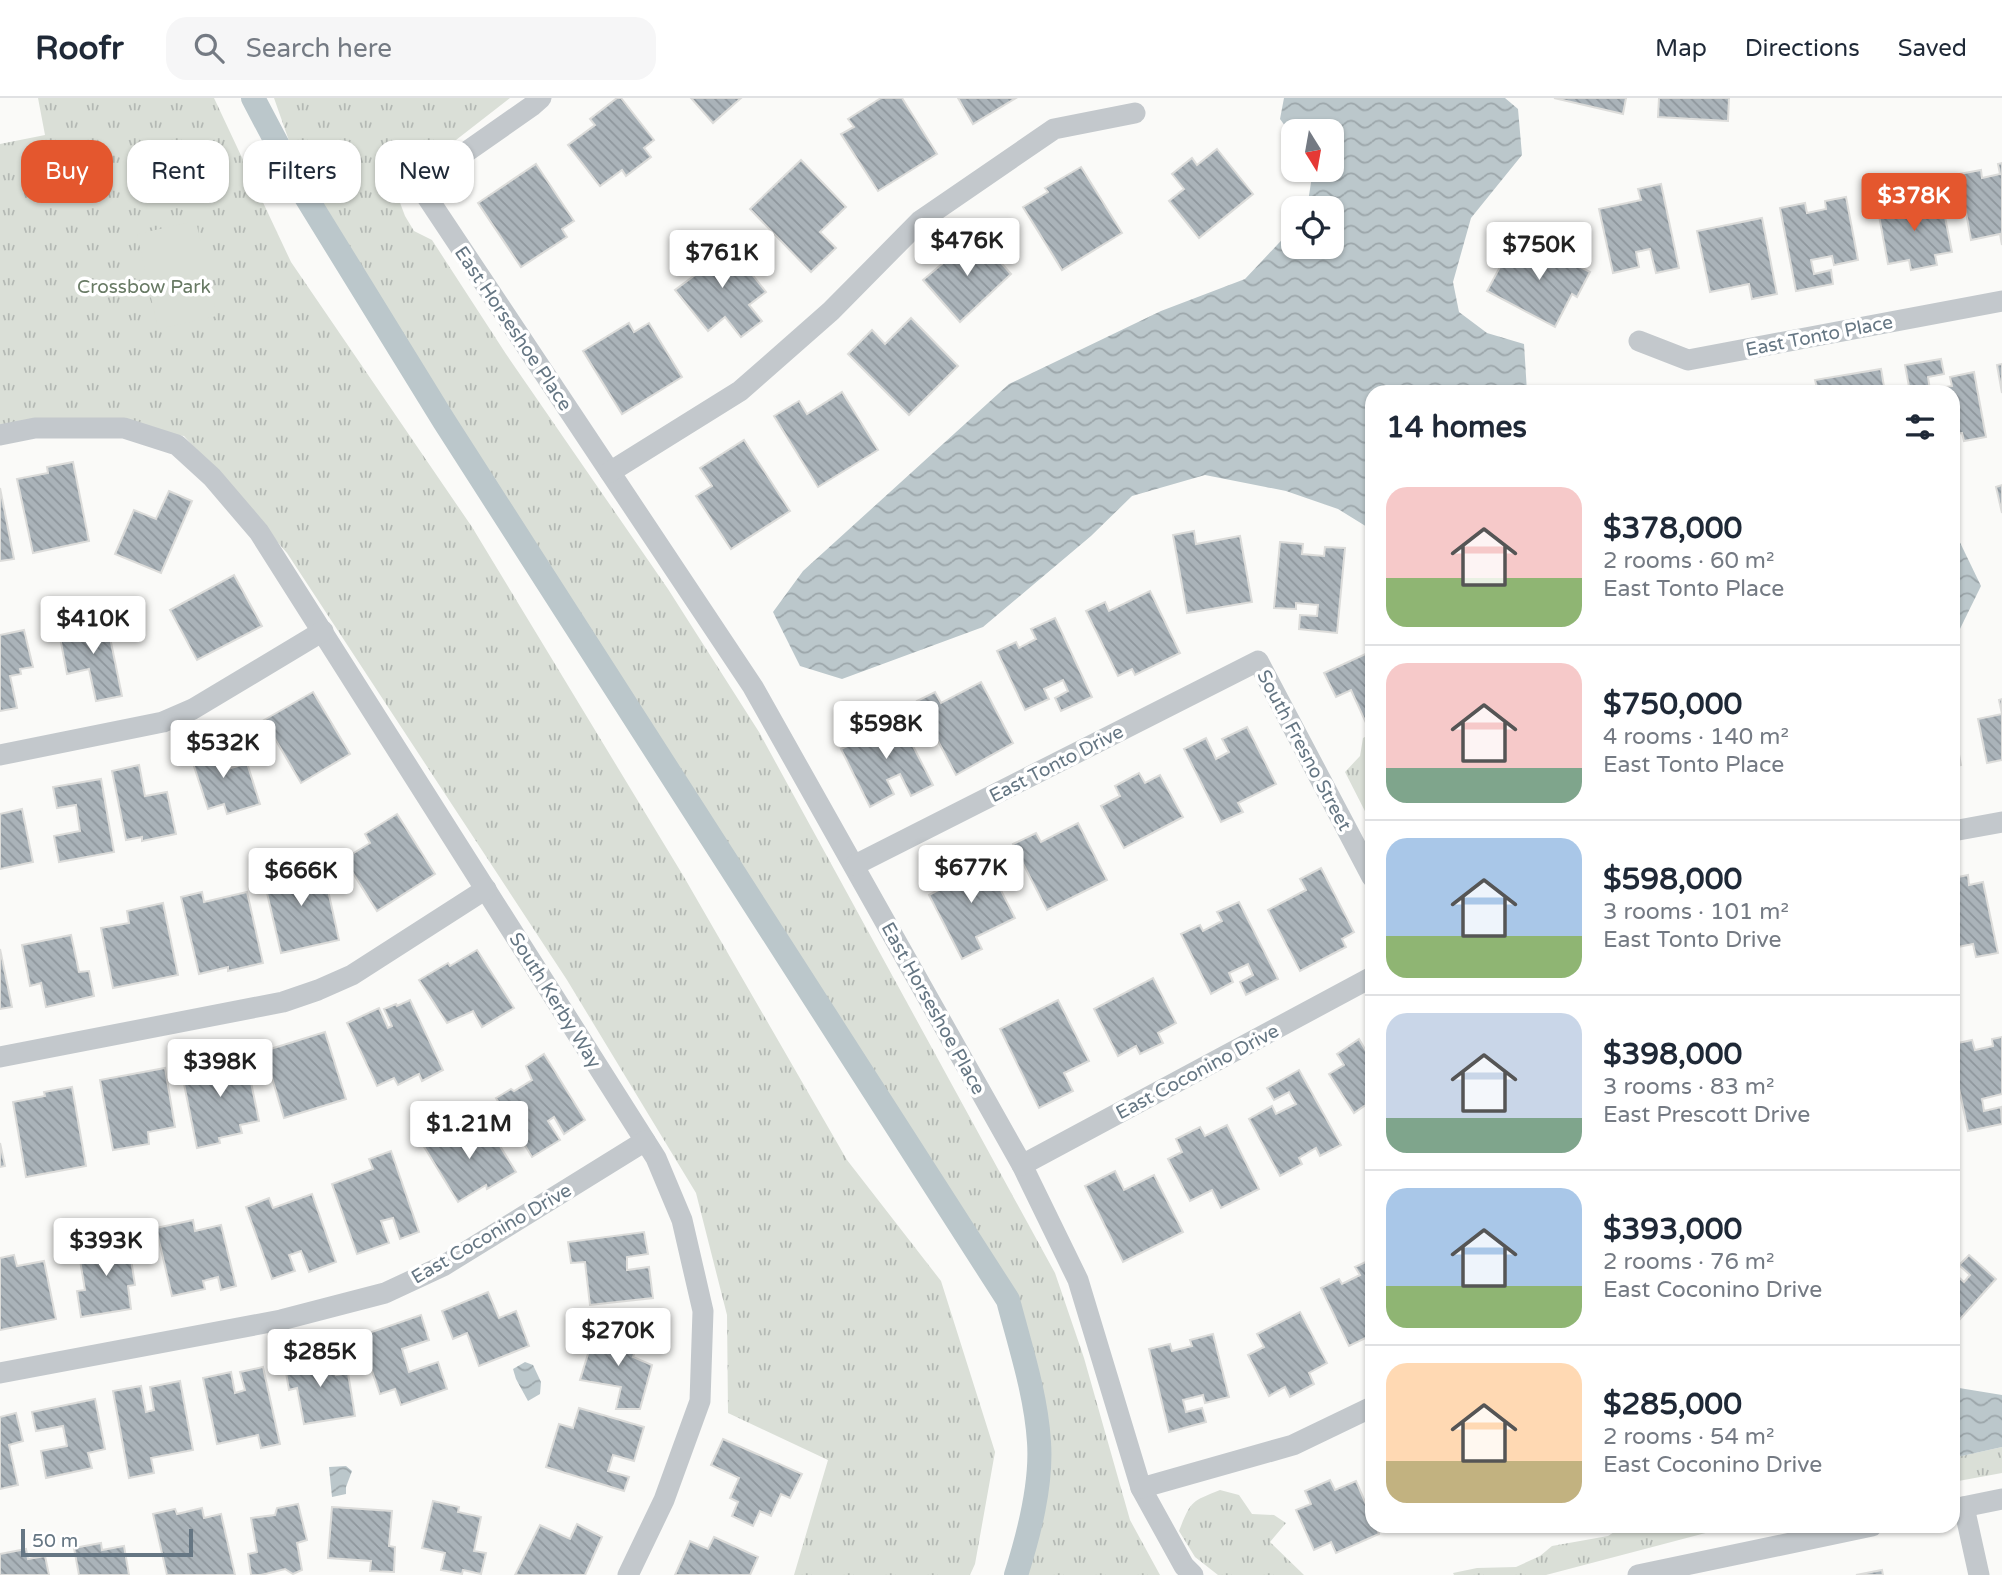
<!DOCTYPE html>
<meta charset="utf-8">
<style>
body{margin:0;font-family:"Varela Round",sans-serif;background:#f6f6f7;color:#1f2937;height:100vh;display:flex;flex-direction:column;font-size:26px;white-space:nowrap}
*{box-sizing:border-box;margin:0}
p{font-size:23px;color:#747a83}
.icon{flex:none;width:38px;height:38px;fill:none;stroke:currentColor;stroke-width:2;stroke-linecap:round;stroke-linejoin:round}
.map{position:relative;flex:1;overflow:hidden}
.side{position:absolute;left:1365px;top:287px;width:595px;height:1148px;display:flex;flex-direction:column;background:#fff;border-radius:21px;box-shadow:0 2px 5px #0004}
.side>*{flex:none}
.banner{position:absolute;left:21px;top:42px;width:665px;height:63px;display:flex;gap:14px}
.needle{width:46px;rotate:169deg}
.controls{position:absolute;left:1281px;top:21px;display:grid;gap:14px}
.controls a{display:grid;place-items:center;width:63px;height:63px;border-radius:14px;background:#fff;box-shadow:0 2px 5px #0004;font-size:35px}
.scale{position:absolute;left:21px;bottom:18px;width:172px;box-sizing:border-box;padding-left:7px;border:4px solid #657683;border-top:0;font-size:19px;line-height:24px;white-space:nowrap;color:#657683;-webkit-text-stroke:5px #fff;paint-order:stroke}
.price{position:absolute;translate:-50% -60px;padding:0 16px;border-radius:7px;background:#fff;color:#222;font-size:23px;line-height:46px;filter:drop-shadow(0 2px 4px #0008)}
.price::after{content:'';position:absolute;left:50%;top:42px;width:21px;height:16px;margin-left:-10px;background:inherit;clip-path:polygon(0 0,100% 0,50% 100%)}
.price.current{background:#e4572e;color:#fff}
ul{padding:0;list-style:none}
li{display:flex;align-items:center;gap:21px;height:175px;padding:0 21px}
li+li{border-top:2px solid #e0e1e3}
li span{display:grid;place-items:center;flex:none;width:196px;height:140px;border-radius:21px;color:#555}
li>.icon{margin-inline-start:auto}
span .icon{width:84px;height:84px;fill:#fffc;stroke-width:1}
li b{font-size:30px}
h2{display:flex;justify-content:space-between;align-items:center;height:84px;padding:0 21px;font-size:30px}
.chip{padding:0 24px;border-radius:21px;background:#fff;box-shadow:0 2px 5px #0004;font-size:24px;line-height:63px}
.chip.current{background:#e4572e;color:#fff}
header{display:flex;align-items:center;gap:42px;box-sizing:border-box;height:98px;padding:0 35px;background:#fff;border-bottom:2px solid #e0e1e3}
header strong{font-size:33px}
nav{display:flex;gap:38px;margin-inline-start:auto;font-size:24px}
.search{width:490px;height:63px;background:#f6f6f7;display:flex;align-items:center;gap:18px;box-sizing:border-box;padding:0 24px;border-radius:21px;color:#747a83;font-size:26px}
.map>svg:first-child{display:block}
.park{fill:url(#park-tufts)}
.garden{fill:#dadfd7}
.water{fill:url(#water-waves)}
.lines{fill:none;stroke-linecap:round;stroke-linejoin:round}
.canal{stroke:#bbc7cb;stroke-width:24}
.building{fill:url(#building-back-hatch);stroke:#dcdcda;stroke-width:2}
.minor{stroke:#c3c8cc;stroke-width:21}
.labels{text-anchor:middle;stroke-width:7;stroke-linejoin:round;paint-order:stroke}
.park-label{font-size:19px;fill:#687a64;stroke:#fff}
.street-label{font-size:19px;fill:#657683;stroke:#fff}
</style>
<header>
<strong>Roofr</strong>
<div class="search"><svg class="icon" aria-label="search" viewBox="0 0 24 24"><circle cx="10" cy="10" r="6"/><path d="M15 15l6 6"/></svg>Search here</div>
<nav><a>Map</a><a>Directions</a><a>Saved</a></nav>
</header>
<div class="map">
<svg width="2002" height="1477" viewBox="0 0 2002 1477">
<defs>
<pattern id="park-tufts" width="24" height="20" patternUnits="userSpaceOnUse" patternTransform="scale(1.75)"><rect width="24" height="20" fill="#dadfd7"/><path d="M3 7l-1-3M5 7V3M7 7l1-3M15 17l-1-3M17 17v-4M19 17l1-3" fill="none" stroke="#b4b9b4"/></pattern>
<pattern id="water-waves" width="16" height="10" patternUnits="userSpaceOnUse" patternTransform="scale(1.75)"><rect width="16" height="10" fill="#bbc7cb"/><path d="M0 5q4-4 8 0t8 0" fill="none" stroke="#9ca6aa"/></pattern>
<pattern id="building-back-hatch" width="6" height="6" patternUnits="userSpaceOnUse" patternTransform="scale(1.75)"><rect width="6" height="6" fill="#aab3b9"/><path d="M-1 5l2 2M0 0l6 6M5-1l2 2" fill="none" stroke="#8e969c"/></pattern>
</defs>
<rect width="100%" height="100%" fill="#fafaf8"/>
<g class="park">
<path d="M38,0H214L291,164L472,429L684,779L847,1062L941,1183L995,1354L975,1466L970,1477H794L828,1362L728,1315L727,1217L696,1095L567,882L287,455L184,338L55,321L0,329V46L45,37Z"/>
<path d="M274,0H510L456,42L412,62L399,102L405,118L414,133L432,142L506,256L668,491L759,634L1055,1175L1084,1260L1130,1422L1160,1477H1020L1031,1443L1043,1370L1042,1335L1038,1300L1027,1252L1012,1205L970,1133L354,168L302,80Z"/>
<path d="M1372,635V727L1345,674L1360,658L1363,640Z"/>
<path d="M2002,1349V1375L1953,1384V1360Z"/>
<path d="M1220,1392L1239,1397L1252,1416L1274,1417L1286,1425L1270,1444L1304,1477H1218L1195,1459L1179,1433C1191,1403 1190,1404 1220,1392Z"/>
<path d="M1623,1428H1717V1432L1546,1477H1454L1453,1475L1477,1470L1516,1469L1540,1458L1552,1448L1608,1438Z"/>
</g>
<path class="garden" d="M196,123L217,218L158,231L137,136Z"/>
<g class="water">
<path d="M1284,0H1505L1518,11L1522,57L1471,120L1453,184L1459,214L1487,235L1524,246L1527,294H1372V432L1338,411L1286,393L1205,377L1132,398L1091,438L983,529L842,581L800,568L773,514L803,473L1009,286L1161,213L1245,181L1293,130V149H1332V110H1307L1313,72H1332V33H1293V39L1280,21Z"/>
<path d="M1953,430L1981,488L1956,539H1953Z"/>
<path d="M525,1264L533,1267L541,1284L540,1296L528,1303L516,1281L513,1271Z"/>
<path d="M1953,1289L2002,1297V1349L1953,1360Z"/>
<path d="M346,1368L352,1373L346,1389V1396L332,1399L329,1369Z"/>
</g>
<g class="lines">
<path class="canal" d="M253,0L301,91L444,323L1008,1202C1020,1248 1036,1296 1039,1344C1042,1387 1029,1436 1016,1477"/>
</g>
<g class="building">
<path d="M617,0H621L654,42L644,50L651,59L626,78L622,72L600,88L568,47L595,27L590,21Z"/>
<path d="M691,0H741L713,25Z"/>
<path d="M881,0H902L937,56L878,93L841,36L854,29L848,21Z"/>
<path d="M958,0H1016L973,26Z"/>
<path d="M1554,0H1626L1623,16Z"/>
<path d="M1659,0H1729L1728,23L1658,19Z"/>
<path d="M1217,51L1253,96L1199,140L1169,103L1184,91L1172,76L1192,60L1197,67Z"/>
<path d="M801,62L846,109L820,134L836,150L811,174L750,111Z"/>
<path d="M2002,65V147L2000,136L1971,142L1959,76L1981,72L1982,80L2000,76L1998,66Z"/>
<path d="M536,66L574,123L562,131L567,139L521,169L478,105Z"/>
<path d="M1081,69L1122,135L1062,172L1023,109L1048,94L1045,90Z"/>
<path d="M1661,86L1679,170L1656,175L1650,151L1636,154L1639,169L1613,175L1599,111L1641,102L1638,91Z"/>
<path d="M1846,99L1858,162L1834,167L1832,158L1811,162L1814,176L1831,172L1833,186L1796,193L1780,110L1805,105L1807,115L1826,111L1825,103Z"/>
<path d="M1923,99L1926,112L1943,109L1952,154L1935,157L1937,167L1911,172L1909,162L1888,166L1877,107Z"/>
<path d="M1762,120L1777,196L1752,201L1749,186L1710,194L1697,133Z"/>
<path d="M976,137L1011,176L960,224L923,182Z"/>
<path d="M723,140L766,194L749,207L762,223L741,239L725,219L708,233L675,192L699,174L692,165Z"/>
<path d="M1529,142L1590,174L1577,199L1572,196L1555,229L1487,193L1508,154L1519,160Z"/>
<path d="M911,220L958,268L909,317L848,256L872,232L885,246Z"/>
<path d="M629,225L634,234L649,225L682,279L622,316L583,253Z"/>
<path d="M1941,261L1944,276L1928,279L1930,292L1952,288L1950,279L1974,274L1986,339L1964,343L1962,335L1953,337V294H1910L1905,267Z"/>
<path d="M2002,266V295L1997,267Z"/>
<path d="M1881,271L1885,294H1818L1815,282Z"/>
<path d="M1781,290L1782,294H1758Z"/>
<path d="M842,294L878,352L818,389L774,318L799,303L807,316Z"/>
<path d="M744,342L790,413L731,451L696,398L712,388L700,370Z"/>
<path d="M73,364L89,443L33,455L17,381L48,375L47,369Z"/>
<path d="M2002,387V415L1996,389Z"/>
<path d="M0,390L14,461L0,463Z"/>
<path d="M169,393L192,403L161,475L115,456L134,412L156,421Z"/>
<path d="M1194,433L1196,446L1240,438L1252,504L1187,515L1173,437Z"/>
<path d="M1280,444L1303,446L1302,456L1324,458L1325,449L1345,450L1337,535L1299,531L1300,517L1317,518L1318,507L1296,505V511L1274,510Z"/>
<path d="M234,477L262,528L197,562L170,512Z"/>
<path d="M1150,493L1180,555L1135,577L1132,571L1118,578L1086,513L1105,504L1109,513Z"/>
<path d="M105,515L122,598L96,603L89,571L67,576L59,534L90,528L88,519Z"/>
<path d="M1055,520L1092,599L1061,613L1055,600L1068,593L1063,582L1044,591L1049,601L1025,612L997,553L1016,544L1019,550L1036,541L1031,531Z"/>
<path d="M24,532L33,569L20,571L21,576L10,578L17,610L0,613V537Z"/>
<path d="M1372,553V625L1367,627L1351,592L1336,599L1324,575Z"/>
<path d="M981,584L1013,645L956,677L917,603L935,594L941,605Z"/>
<path d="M313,594L350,656L301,685L264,622Z"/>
<path d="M2002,601V662L1987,665L1978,621L2002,616L1999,602Z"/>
<path d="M895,613L933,687L911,698L900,676L887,682L894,696L870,709L841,651L879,632L874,623Z"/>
<path d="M1953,624L1961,667L1953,669Z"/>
<path d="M1247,629L1276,686L1238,705L1243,714L1221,724L1184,651L1206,640L1216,661L1229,654L1222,641Z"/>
<path d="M215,641L225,672L247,665L260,706L227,716L224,706L208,711L188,650Z"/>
<path d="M139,667L145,698L167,694L176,736L142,743V739L126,742L112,673Z"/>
<path d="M1139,675L1145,685L1160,677L1183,719L1124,750L1101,708L1120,698L1115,688Z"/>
<path d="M101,681L114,754L59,764L54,738L80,733L76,707L57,710L53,689Z"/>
<path d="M22,711L33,764L0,771V716Z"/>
<path d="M397,716L435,776L377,813L344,761L370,745L365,736Z"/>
<path d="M1078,725L1107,782L1047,812L1013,746L1036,735L1041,744Z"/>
<path d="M984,759L1015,820L976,839L982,851L962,861L929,797L942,790L938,782Z"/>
<path d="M322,765L339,842L281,855L263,778Z"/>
<path d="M1321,770L1354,834L1342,841L1346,849L1300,873L1268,812L1306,792L1300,781Z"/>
<path d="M1968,777L1969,787L1983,784L1998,855L1976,859L1973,846L1953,850V780Z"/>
<path d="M202,794L204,804L247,794L263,865L228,873V869L199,876L181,799Z"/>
<path d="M1239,804L1278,881L1246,897L1240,884L1253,877L1248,866L1229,875L1233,884L1211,896L1181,836L1200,827L1203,833L1222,823L1217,814Z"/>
<path d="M163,805L178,877L113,890L101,830L129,825L127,813Z"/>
<path d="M71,837L79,874L89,873L94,898L46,909L41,885L30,888L22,847Z"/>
<path d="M0,851L12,909L0,911Z"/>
<path d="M477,852L514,910L482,929L473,913L447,925L419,882L448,865L450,868Z"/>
<path d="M1153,880L1176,925L1158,935L1163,945L1140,956L1136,948L1118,958L1094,911Z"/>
<path d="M410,902L443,972L422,983L419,976L398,987L394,980L377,988L347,925L379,910L388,930L392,928L384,911L396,906L397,908Z"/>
<path d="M1058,902L1089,963L1064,975L1073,993L1039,1010L1000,931Z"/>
<path d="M325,934L346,1001L284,1020L264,953Z"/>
<path d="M2002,939V996L1982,1001L1984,1013L2001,1009L2002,1026L1968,1033L1953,962V946L1972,942L1975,952L1993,948L1992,941Z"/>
<path d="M1359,941L1366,953L1372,949V1006L1370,1004L1354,1015L1329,976L1344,967L1337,956Z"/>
<path d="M245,955L259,1023L240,1027L242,1035L219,1040L220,1045L197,1050L181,971L209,965L213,985L217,984L213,962Z"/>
<path d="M544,956L585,1022L564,1036L554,1019L548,1023L560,1042L532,1059L496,1000L511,991L514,993L532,982L526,968Z"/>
<path d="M165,970L175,1029L148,1034L149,1046L113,1052L100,982Z"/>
<path d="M1299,972L1341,1047L1320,1058L1316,1050L1299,1060L1302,1066L1280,1078L1249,1021L1272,1008L1276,1016L1296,1006L1289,994L1274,1002L1267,990Z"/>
<path d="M72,989L86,1068L26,1079L13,1004L45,998L44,994Z"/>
<path d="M487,1027L516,1074L487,1091L486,1087L458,1104L423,1047L451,1030L460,1044Z"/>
<path d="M1227,1027L1259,1091L1221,1110L1212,1092L1190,1103L1168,1061L1182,1054L1176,1041L1200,1029L1205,1038Z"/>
<path d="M0,1045L5,1068L0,1069Z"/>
<path d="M391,1053L419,1134L400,1141L393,1120L381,1123L389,1145L357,1156L332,1086L373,1071L369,1061Z"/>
<path d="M1115,1073L1124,1092L1154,1077L1183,1134L1123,1164L1085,1088Z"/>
<path d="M312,1096L336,1164L309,1174L301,1153L289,1157L295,1173L272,1181L246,1109L269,1100L273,1110Z"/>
<path d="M193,1122L195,1133L221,1127L236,1188L221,1192L218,1179L203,1183L205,1191L172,1198L156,1130Z"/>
<path d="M644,1134L648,1156L627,1159V1172L649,1169L653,1200L590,1207L585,1164L571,1165L568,1144Z"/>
<path d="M128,1142L135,1187L128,1188L131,1211L81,1219L77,1193L85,1192L78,1150Z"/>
<path d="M14,1157L17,1168L44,1163L56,1221L0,1232V1160Z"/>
<path d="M1969,1157L1996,1181L1953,1229V1174L1964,1184L1970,1177L1959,1167Z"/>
<path d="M1372,1161V1227L1370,1228L1372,1237L1349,1248L1321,1190L1339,1181L1342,1186L1360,1177L1355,1169Z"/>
<path d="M488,1194L499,1220L516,1213L529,1248L479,1268L467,1235L453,1241L442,1213Z"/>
<path d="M1300,1214L1327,1265L1309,1275L1314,1286L1290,1299L1285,1289L1269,1298L1248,1257L1264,1249L1257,1236Z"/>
<path d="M421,1217L429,1242L402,1251L409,1274L438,1264L447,1291L401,1307L395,1291L380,1296L360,1238Z"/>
<path d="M595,1233L639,1242L633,1259L652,1267L640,1311H616L621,1289L580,1282Z"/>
<path d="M1213,1236L1229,1299L1205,1305L1203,1297L1183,1302L1186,1314L1202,1310L1206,1324L1169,1334L1149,1251L1170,1246L1172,1253L1192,1248L1190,1242Z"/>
<path d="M332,1255L336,1277L348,1275L355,1318L304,1326L297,1290L289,1292L284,1263Z"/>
<path d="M263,1269L280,1346L261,1350L258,1337L217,1346L203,1280L231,1274L235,1295L245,1292L240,1274Z"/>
<path d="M180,1283L193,1352L151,1360L154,1375L129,1380L113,1293L141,1288L146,1314L154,1312L150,1289Z"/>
<path d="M95,1301L105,1351L88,1355L92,1370L46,1380L41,1353L67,1348L63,1328L36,1333L32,1314Z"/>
<path d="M579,1310L644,1329L634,1363L613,1357L608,1373L629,1379L624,1393L546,1369L559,1326L573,1330Z"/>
<path d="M16,1315L23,1343L9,1347L18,1387L0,1391V1319Z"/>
<path d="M723,1341L802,1376L790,1400L781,1396L771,1418L760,1413L753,1428L732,1418L738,1404L730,1400L739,1380L711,1367Z"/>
<path d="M1330,1382L1335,1392L1356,1383L1372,1420V1428H1376L1379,1436L1336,1455L1331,1444L1314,1452L1296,1412L1311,1406L1305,1393Z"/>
<path d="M433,1403L459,1409L458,1414L481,1419L474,1453L486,1455L481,1476L463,1472L462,1476L441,1472L445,1455L422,1450Z"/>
<path d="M298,1406L307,1442L297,1445L302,1472L293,1476L285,1471L261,1477H251L248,1456L257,1454L251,1420L275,1417L277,1410Z"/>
<path d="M332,1409L392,1413L389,1448L395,1449L394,1474L370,1473L371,1463L328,1460Z"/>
<path d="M202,1410L204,1420L221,1416L235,1477H167L153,1416L175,1411L177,1416Z"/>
<path d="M577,1426L602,1439L585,1477H515L540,1427L570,1441Z"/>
<path d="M714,1439L758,1459L750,1477H675L690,1443L708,1451Z"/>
<path d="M101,1445L102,1452L124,1448L129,1477H79L74,1450Z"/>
<path d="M26,1451L28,1461L45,1458L49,1477H0V1456Z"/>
<path d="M1882,1472L1883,1477H1856Z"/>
</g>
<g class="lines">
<g class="minor">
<path d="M541,0L532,8L419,87L753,589L1022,1067L1078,1182L1141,1390L1184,1468L1193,1477"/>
<path d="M1639,243L1688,262L2002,203"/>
<path d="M0,337L35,330H124L177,347L212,379L259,434L656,1060L682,1122L703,1213L700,1303L664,1402L628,1477"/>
<path d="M610,374L740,293L831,213L920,123L1054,31L1135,15"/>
<path d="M0,657L163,624L193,611L323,533"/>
<path d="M1953,733L2002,724"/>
<path d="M855,767L1258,563L1372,779"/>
<path d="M0,959L283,904L318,892L352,877L486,791"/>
<path d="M1022,1067L1372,879"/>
<path d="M0,1275L281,1222L385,1195L443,1168L645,1043"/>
<path d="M1141,1390L1293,1347L1372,1309"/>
<path d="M1964,1409L1979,1477"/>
<path d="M1953,1411L2002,1401"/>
<path d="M1638,1477L1872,1428"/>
</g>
</g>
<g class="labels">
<g class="park-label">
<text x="144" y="195">Crossbow Park</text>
</g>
<g class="street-label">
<text transform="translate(514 230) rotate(56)" y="7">East Horseshoe Place</text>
<text transform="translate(1819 237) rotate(-11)" y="7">East Tonto Place</text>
<text transform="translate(1305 652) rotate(62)" y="7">South Fresno Street</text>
<text transform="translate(1056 665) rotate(-27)" y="7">East Tonto Drive</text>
<text transform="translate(556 902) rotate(58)" y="7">South Kerby Way</text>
<text transform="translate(934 910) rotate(61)" y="7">East Horseshoe Place</text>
<text transform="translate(1197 973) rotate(-28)" y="7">East Coconino Drive</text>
<text transform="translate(491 1135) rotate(-30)" y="7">East Coconino Drive</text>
</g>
</g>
</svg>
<div class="controls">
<a><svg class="needle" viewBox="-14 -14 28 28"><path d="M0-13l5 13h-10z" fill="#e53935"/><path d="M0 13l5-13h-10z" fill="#747a83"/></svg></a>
<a><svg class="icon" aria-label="locate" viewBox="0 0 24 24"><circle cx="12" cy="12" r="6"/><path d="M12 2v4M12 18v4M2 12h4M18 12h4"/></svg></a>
</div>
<div class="scale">50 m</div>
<b class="price current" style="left:1914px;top:135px">$378K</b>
<b class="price" style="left:967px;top:180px">$476K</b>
<b class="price" style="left:1539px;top:184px">$750K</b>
<b class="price" style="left:722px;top:192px">$761K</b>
<b class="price" style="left:93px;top:558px">$410K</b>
<b class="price" style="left:886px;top:663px">$598K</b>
<b class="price" style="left:223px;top:682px">$532K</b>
<b class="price" style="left:971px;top:807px">$677K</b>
<b class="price" style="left:301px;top:810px">$666K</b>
<b class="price" style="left:220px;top:1001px">$398K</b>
<b class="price" style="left:469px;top:1063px">$1.21M</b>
<b class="price" style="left:106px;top:1180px">$393K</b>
<b class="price" style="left:618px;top:1270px">$270K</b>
<b class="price" style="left:320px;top:1291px">$285K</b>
<div class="banner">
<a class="chip current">Buy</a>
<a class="chip">Rent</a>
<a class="chip">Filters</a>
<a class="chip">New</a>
</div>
<section class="side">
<h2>14 homes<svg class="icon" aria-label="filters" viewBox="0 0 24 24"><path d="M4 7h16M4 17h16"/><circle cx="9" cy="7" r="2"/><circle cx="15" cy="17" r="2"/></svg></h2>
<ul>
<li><span style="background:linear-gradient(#f6c9c9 65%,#8fb573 0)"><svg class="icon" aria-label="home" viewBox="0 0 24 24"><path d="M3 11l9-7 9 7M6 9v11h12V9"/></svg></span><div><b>$378,000</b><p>2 rooms · 60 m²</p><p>East Tonto Place</p></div></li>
<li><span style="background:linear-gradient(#f6c9c9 75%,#7fa58c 0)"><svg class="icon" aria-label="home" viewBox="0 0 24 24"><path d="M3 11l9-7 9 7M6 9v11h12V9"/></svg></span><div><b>$750,000</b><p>4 rooms · 140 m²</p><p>East Tonto Place</p></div></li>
<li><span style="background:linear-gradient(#a9c7e8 70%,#8fb573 0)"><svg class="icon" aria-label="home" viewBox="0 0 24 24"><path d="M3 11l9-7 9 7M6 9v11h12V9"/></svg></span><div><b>$598,000</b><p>3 rooms · 101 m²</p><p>East Tonto Drive</p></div></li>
<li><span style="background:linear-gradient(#c9d6e8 75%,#7fa58c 0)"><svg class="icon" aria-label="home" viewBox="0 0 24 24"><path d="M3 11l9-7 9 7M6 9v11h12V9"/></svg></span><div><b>$398,000</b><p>3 rooms · 83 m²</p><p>East Prescott Drive</p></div></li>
<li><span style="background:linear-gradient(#a9c7e8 70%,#8fb573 0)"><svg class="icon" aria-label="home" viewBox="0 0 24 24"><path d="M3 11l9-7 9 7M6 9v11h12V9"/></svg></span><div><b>$393,000</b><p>2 rooms · 76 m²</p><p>East Coconino Drive</p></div></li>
<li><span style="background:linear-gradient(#ffd9b3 70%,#c2b280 0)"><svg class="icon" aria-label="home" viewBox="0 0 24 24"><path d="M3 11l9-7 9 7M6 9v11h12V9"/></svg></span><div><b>$285,000</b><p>2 rooms · 54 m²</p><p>East Coconino Drive</p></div></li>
</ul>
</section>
</div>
